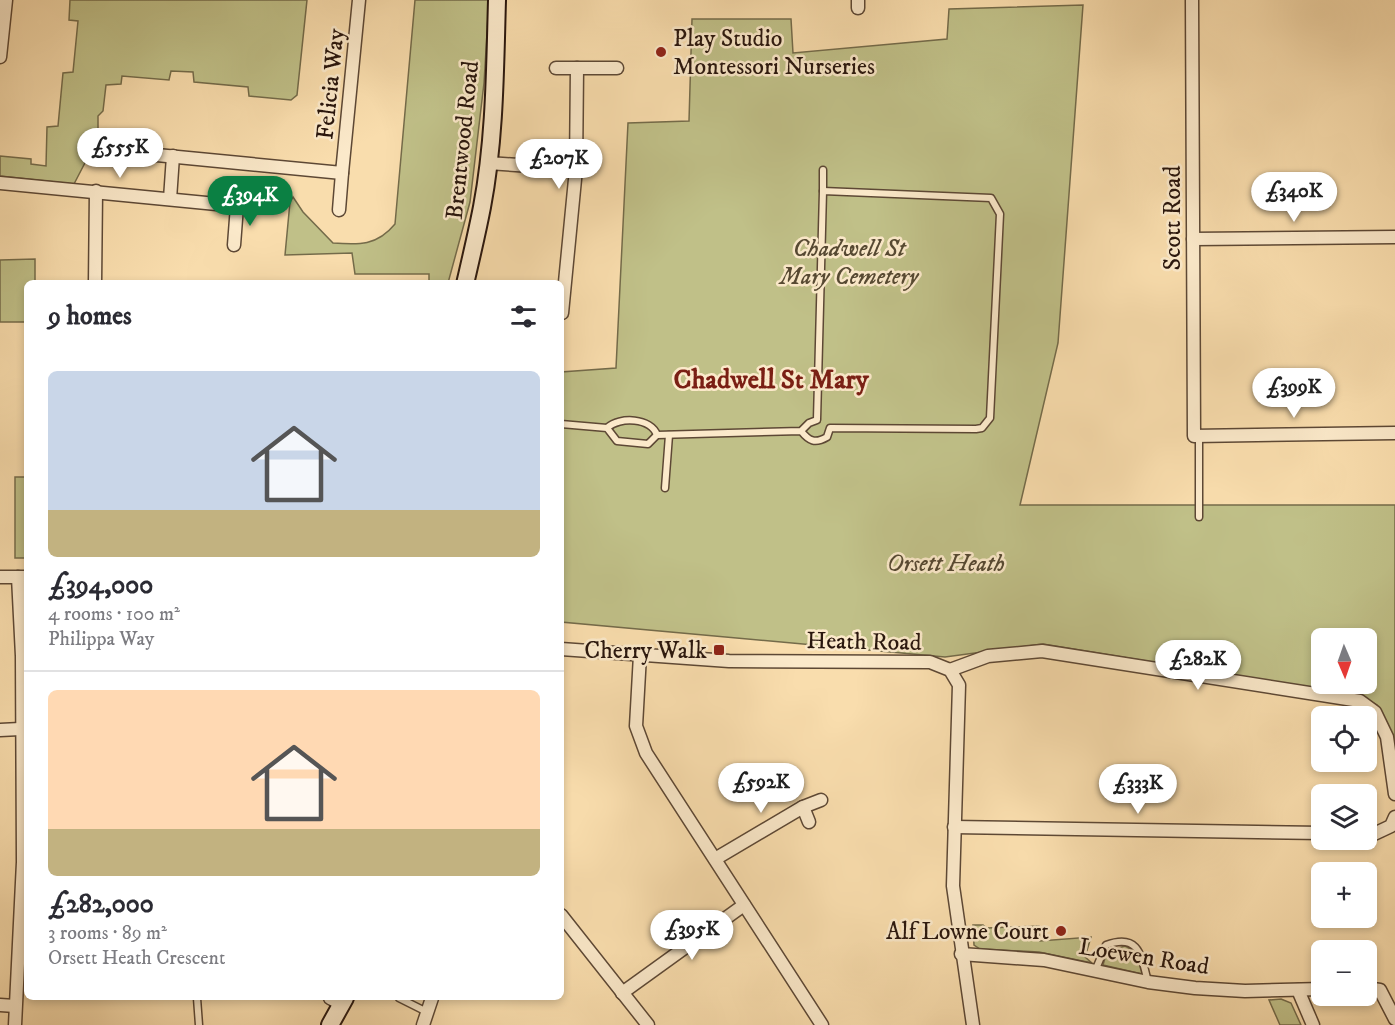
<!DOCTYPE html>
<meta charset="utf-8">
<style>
body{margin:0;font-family:"IM FELL DW Pica",serif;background:#f7f7f7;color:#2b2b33;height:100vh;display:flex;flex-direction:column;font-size:22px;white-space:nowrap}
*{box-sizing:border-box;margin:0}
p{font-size:20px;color:#7c7c81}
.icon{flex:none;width:33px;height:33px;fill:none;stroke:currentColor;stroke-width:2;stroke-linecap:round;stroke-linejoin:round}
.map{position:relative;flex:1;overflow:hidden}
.panel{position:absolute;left:24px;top:280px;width:540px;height:720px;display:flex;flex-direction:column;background:#fff;border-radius:9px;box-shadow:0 3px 9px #0003}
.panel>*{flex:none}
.needle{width:39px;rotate:178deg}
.controls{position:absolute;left:1311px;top:628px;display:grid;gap:12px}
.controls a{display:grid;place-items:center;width:66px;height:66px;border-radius:9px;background:#fff;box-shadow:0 3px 9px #0003;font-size:30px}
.price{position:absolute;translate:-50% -51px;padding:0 14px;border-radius:21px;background:#fff;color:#222;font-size:20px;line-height:39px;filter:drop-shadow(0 2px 3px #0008)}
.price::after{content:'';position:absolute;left:50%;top:36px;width:18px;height:14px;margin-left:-9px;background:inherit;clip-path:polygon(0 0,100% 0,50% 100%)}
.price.on{background:#0b8043;color:#fff}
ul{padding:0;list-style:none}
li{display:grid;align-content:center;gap:12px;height:318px;padding:0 24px}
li+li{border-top:2px solid #e1e1e2}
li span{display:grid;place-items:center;height:186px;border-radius:9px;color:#555}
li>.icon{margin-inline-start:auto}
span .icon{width:108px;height:108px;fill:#fffc;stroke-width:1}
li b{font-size:26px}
h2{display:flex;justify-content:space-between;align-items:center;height:72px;padding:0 24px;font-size:26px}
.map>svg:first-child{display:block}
.green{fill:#c0c088;stroke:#746b4a;stroke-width:1.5;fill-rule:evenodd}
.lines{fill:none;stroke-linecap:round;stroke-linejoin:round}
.lane-casing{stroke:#5d4835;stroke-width:9}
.street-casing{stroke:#5d4835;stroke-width:15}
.secondary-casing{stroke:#29160d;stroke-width:20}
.lane{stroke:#fbe9ca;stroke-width:6}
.street{stroke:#fbe9ca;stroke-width:12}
.secondary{stroke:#fbe9ca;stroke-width:16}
.poi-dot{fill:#8f2418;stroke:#fbe9ca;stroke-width:2}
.labels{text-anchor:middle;stroke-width:5;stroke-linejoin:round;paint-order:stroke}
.poi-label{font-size:24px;fill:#29160d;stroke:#fbe9ca;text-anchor:end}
.street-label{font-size:24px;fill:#29160d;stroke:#fbe9ca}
.park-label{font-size:24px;font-style:italic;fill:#564932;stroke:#fbe9ca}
.quarter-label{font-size:27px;font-weight:bold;fill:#7a1f14;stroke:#fbe9ca}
</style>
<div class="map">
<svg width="1395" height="1025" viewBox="0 0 1395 1025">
<rect width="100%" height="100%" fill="#f9ddad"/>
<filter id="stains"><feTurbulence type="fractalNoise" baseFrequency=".00333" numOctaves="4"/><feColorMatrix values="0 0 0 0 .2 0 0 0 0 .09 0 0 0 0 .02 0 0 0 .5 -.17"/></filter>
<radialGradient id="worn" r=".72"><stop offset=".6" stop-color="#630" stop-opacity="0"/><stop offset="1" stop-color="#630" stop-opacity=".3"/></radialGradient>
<g class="green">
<path d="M70,0H307L297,95L291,100L249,96L248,87L194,82L193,72L171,71L169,80L122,76L121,84L106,85L103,111L98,116V153L88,157L74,184L0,176V156L31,159V164L46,166L47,127L58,126L63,73L73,72L78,21L69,20Z"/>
<path d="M415,0H489L484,83L470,202L448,283H429V274H355L352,253L285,255L290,202L293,197L303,212L333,243C359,245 377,246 395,224Z"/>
<path d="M1083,5L1058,343L1020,505H1395V758L1377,705L1360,696L1043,644L945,657L561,622V372L616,368L628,123L689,121L692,19H791L793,53L947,39L949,9ZM1322,639H1366V684H1322Z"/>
<path d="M35,259V283L27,284V322H0V260Z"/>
<rect x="15" y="477" width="12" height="81"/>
<path d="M973,925H983L987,928L1039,926L1040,941L1091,937L1085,957L1092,963L1039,952L980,949L974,945Z"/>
<path d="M1125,946C1137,951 1142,960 1142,974L1103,965L1107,951Z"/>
<path d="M1281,999L1291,1003L1301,1025H1280L1269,1000Z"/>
</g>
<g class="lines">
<g class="lane-casing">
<g id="lane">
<path d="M823,170V191"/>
<path d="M561,424L607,428L617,441L648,444L657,435L801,431L809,423L817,420L823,191L991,198L1000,214L990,418L982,428L976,429L830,428L827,437C815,444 809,441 801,431"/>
<path d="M607,428C620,416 651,418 657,435"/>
<path d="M665,488L669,435"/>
<path d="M1199,517V436"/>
<path d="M1095,971L1106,945C1139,933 1141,955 1148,982"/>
<path d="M197,998L199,1025"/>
<path d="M399,998L427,1012"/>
</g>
</g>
<g class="street-casing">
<g id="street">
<path d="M858,0V8"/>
<path d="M1192,0L1194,436L1395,433"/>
<path d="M0,57L6,0"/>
<path d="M556,68H617"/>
<path d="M126,152L342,173L359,0"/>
<path d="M488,163L576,169"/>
<path d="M0,183L237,206L234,245"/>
<path d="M170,199L173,156"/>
<path d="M339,210L342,173"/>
<path d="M1193,239L1395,237"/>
<path d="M95,284L96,191"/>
<path d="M562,313L576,169L577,68"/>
<path d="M0,577H27"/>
<path d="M561,649L729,661L930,662L950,670L959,685L953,886L973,1025"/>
<path d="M640,655L636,726L646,753L822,1025"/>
<path d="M950,670L988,656L1042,651L1360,701L1375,712L1387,737L1395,794"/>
<path d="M0,730L20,729"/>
<path d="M803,807L809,822"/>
<path d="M954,827L1322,833"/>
<path d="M1366,833L1374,834L1391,826L1395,817"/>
<path d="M715,859L803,807L821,800"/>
<path d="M561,915L648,1025"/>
<path d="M961,954L1044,960L1148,982L1195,988L1245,991L1322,989"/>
<path d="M1366,988L1380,990L1395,1019"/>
<path d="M1298,990L1313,1025"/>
<path d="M622,993L744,905"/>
<path d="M330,998L341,1004"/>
<path d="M0,1005L15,1006"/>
<path d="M15,1025L23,862L22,656L18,577"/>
<path d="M423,1025L432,998"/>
</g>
</g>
<g class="secondary-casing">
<g id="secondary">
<path d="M465,284C471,258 477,233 482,207C495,139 495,69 497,0"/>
<path d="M330,1025L345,998"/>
</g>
</g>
<use href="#lane" class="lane"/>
<use href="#street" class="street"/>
<use href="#secondary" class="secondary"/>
</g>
<g class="poi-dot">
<circle cx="661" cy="52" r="6"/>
<rect x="713" y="644" width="12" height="12" rx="3"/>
<circle cx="1061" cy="931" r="6"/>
</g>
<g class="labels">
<g class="poi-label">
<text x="673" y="46" text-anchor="start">Play Studio<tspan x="673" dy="28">Montessori Nurseries</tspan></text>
<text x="707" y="658">Cherry Walk</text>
<text x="1049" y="939">Alf Lowne Court</text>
</g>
<g class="street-label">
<text transform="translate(330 84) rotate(-84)" y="8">Felicia Way</text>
<text transform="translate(462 140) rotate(-84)" y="8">Brentwood Road</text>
<text transform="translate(1172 218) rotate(-90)" y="8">Scott Road</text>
<text transform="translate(864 641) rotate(1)" y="8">Heath Road</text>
<text transform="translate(1144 956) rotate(9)" y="8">Loewen Road</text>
</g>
<g class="park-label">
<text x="849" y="256">Chadwell St<tspan x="849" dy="28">Mary Cemetery</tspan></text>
<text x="946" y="571">Orsett Heath</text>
</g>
<g class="quarter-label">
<text x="771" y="388">Chadwell St Mary</text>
</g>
</g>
<rect width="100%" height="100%" filter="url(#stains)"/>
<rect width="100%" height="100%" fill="url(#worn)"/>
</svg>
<div class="controls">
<a><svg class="needle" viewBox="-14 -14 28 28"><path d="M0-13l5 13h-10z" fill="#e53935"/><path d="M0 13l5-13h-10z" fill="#7c7c81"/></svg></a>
<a><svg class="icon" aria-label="locate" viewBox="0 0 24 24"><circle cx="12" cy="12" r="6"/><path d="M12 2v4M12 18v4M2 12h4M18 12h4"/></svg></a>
<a><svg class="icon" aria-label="layers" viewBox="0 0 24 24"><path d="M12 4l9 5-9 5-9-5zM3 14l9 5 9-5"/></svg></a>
<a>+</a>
<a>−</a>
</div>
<b class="price" style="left:120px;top:179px">£555K</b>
<b class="price" style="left:559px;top:190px">£207K</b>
<b class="price" style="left:1294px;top:223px">£340K</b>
<b class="price on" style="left:250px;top:227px">£394K</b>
<b class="price" style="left:1294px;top:419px">£399K</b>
<b class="price" style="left:1198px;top:691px">£282K</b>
<b class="price" style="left:761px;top:814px">£592K</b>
<b class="price" style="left:1138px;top:815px">£333K</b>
<b class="price" style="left:692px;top:961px">£395K</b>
<section class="panel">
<h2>9 homes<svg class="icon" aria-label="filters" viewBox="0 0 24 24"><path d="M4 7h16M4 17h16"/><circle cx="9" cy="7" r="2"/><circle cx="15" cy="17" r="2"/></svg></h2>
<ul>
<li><span style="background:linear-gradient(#c9d6e8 75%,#c2b280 0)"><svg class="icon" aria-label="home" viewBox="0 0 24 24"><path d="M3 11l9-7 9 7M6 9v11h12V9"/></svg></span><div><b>£394,000</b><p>4 rooms · 100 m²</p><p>Philippa Way</p></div></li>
<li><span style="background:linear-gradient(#ffd9b3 75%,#c2b280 0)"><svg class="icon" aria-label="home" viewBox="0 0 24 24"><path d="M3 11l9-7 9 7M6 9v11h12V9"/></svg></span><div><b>£282,000</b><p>3 rooms · 89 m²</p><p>Orsett Heath Crescent</p></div></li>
</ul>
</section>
</div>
